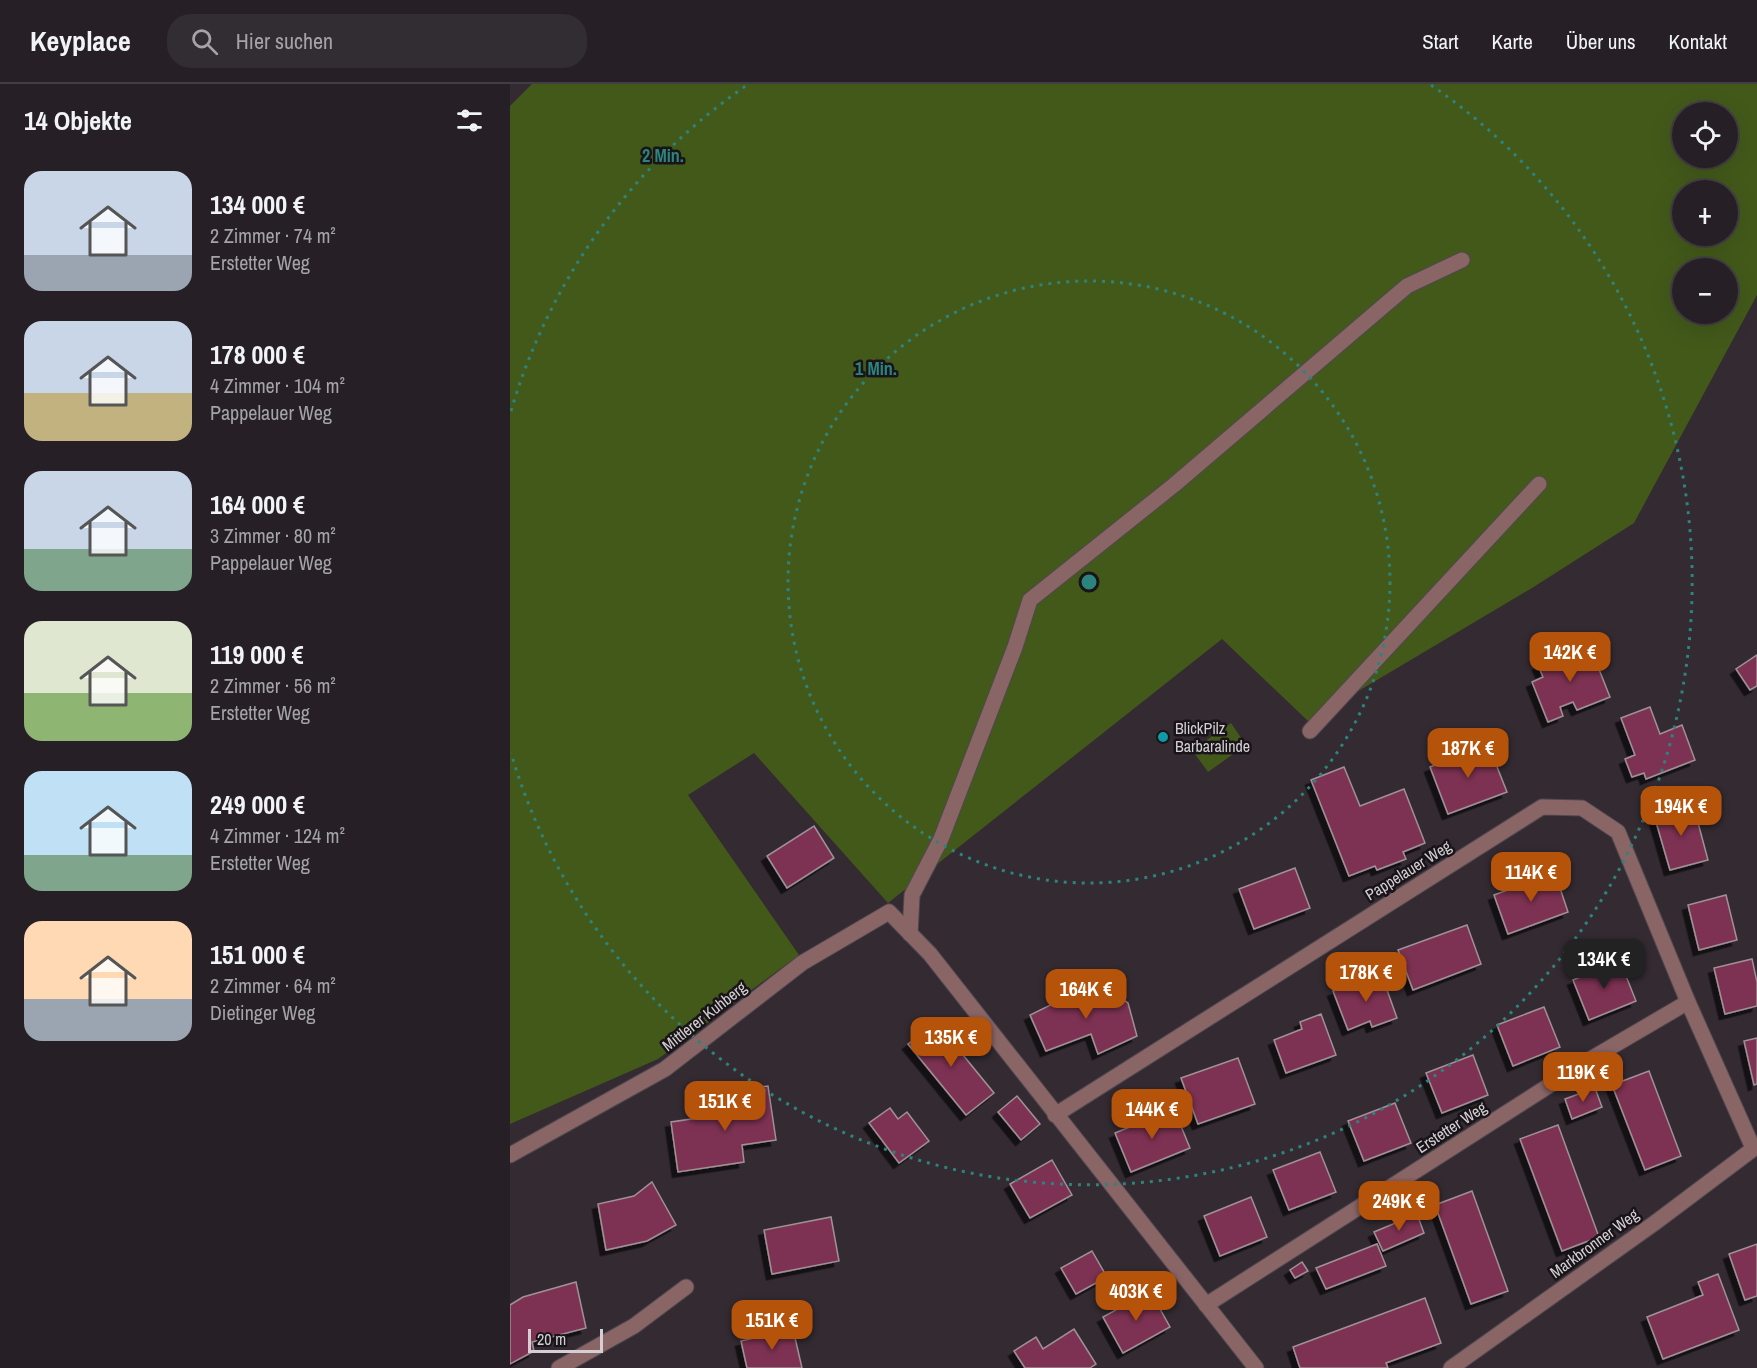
<!DOCTYPE html>
<html lang="de">
<meta charset="utf-8">
<style>
body{margin:0;font-family:"Archivo Narrow",sans-serif;background:#322d32;color:#f1f3f6;height:100vh;display:flex;flex-direction:column;font-size:22px;white-space:nowrap}
*{box-sizing:border-box;margin:0}
p{font-size:20px;color:#a4a3a7}
.icon{flex:none;width:33px;height:33px;fill:none;stroke:currentColor;stroke-width:2;stroke-linecap:round;stroke-linejoin:round}
.map{position:relative;flex:1;overflow:hidden}
.side{display:flex;flex-direction:column;background:#262026;width:510px}
.side>*{flex:none}
.controls{position:absolute;left:1162px;top:18px;display:grid;gap:12px}
.controls a{display:grid;place-items:center;width:66px;height:66px;border-radius:50%;background:#262026;box-shadow:0 6px 24px #0002,0 0 0 2px #423e43;font-size:30px}
.scale{position:absolute;left:18px;bottom:15px;width:75px;box-sizing:border-box;padding-left:6px;border:3px solid #d5cfd4;border-top:0;font-size:16px;line-height:21px;white-space:nowrap;color:#d5cfd4;-webkit-text-stroke:4px #181418;paint-order:stroke}
.price{position:absolute;translate:-50% -51px;padding:0 14px;border-radius:12px;background:#b45309;color:#fff;font-size:20px;line-height:39px;filter:drop-shadow(0 2px 3px #0008)}
.price::after{content:'';position:absolute;left:50%;top:36px;width:18px;height:14px;margin-left:-9px;background:inherit;clip-path:polygon(0 0,100% 0,50% 100%)}
.price.current{background:#222;color:#fff}
ul{padding:0;list-style:none}
li{display:flex;align-items:center;gap:18px;height:150px;padding:0 24px}
li span{display:grid;place-items:center;flex:none;width:168px;height:120px;border-radius:18px;color:#555}
li>.icon{margin-inline-start:auto}
span .icon{width:72px;height:72px;fill:#fffc;stroke-width:1}
li b{font-size:26px}
h2{display:flex;justify-content:space-between;align-items:center;height:72px;padding:0 24px;font-size:26px}
header{display:flex;align-items:center;gap:36px;box-sizing:border-box;height:84px;padding:0 30px;background:#262026;border-bottom:2px solid #423e43}
header strong{font-size:28px}
nav{display:flex;gap:33px;margin-inline-start:auto;font-size:21px}
.search{width:420px;height:54px;background:#322d32;display:flex;align-items:center;gap:15px;box-sizing:border-box;padding:0 21px;border-radius:24px;color:#a4a3a7;font-size:22px}
main{display:flex;flex:1;min-height:0}
.map>svg:first-child{display:block}
.green{fill:#43591a;fill-rule:evenodd}
.building{fill:#7e3353;stroke:#9f9195;stroke-width:1.5;filter:url(#shadow)}
.lines{fill:none;stroke-linecap:round;stroke-linejoin:round}
.minor-casing{stroke:#50484f;stroke-width:17}
.minor{stroke:#8a6566;stroke-width:15}
.ring{fill:none;stroke:#2d837d;stroke-width:3;stroke-dasharray:3 6}
.culture-dot{fill:#0f9aa8;stroke:#181418;stroke-width:2}
.labels{text-anchor:middle;stroke-width:5;stroke-linejoin:round;paint-order:stroke}
.poi-label{font-size:16px;fill:#d5cfd4;stroke:#181418;text-anchor:start}
.street-label{font-size:16px;fill:#d5cfd4;stroke:#181418}
.centre{fill:#2d837d;stroke:#181418;stroke-width:3}
.ring-label{font-size:18px;text-anchor:middle;font-weight:bold;fill:#2d837d;stroke:#181418;stroke-width:5;stroke-linejoin:round;paint-order:stroke}
</style>
<header>
<strong>Keyplace</strong>
<div class="search"><svg class="icon" aria-label="search" viewBox="0 0 24 24"><circle cx="10" cy="10" r="6"/><path d="M15 15l6 6"/></svg>Hier suchen</div>
<nav><a>Start</a><a>Karte</a><a>Über uns</a><a>Kontakt</a></nav>
</header>
<main>
<section class="side">
<h2>14 Objekte<svg class="icon" aria-label="filters" viewBox="0 0 24 24"><path d="M4 7h16M4 17h16"/><circle cx="9" cy="7" r="2"/><circle cx="15" cy="17" r="2"/></svg></h2>
<ul>
<li><span style="background:linear-gradient(#c9d6e8 70%,#9aa5b1 0)"><svg class="icon" aria-label="home" viewBox="0 0 24 24"><path d="M3 11l9-7 9 7M6 9v11h12V9"/></svg></span><div><b>134 000 €</b><p>2 Zimmer · 74 m²</p><p>Erstetter Weg</p></div></li>
<li><span style="background:linear-gradient(#c9d6e8 60%,#c2b280 0)"><svg class="icon" aria-label="home" viewBox="0 0 24 24"><path d="M3 11l9-7 9 7M6 9v11h12V9"/></svg></span><div><b>178 000 €</b><p>4 Zimmer · 104 m²</p><p>Pappelauer Weg</p></div></li>
<li><span style="background:linear-gradient(#c9d6e8 65%,#7fa58c 0)"><svg class="icon" aria-label="home" viewBox="0 0 24 24"><path d="M3 11l9-7 9 7M6 9v11h12V9"/></svg></span><div><b>164 000 €</b><p>3 Zimmer · 80 m²</p><p>Pappelauer Weg</p></div></li>
<li><span style="background:linear-gradient(#dfe7d0 60%,#8fb573 0)"><svg class="icon" aria-label="home" viewBox="0 0 24 24"><path d="M3 11l9-7 9 7M6 9v11h12V9"/></svg></span><div><b>119 000 €</b><p>2 Zimmer · 56 m²</p><p>Erstetter Weg</p></div></li>
<li><span style="background:linear-gradient(#bfe0f5 70%,#7fa58c 0)"><svg class="icon" aria-label="home" viewBox="0 0 24 24"><path d="M3 11l9-7 9 7M6 9v11h12V9"/></svg></span><div><b>249 000 €</b><p>4 Zimmer · 124 m²</p><p>Erstetter Weg</p></div></li>
<li><span style="background:linear-gradient(#ffd9b3 65%,#9aa5b1 0)"><svg class="icon" aria-label="home" viewBox="0 0 24 24"><path d="M3 11l9-7 9 7M6 9v11h12V9"/></svg></span><div><b>151 000 €</b><p>2 Zimmer · 64 m²</p><p>Dietinger Weg</p></div></li>
</ul>
</section>
<div class="map">
<svg width="1247" height="1284" viewBox="0 0 1247 1284">
<defs>
<filter id="shadow"><feDropShadow dx="-5.5" dy="5.5" stdDeviation="0" flood-color="#0009"/></filter>
</defs>
<rect width="100%" height="100%" fill="#332a32"/>
<g class="green">
<path d="M22,0H1247V211L1124,439L1022,504L798,637L712,555L378,819L244,669L178,711L289,871L148,975L0,1040V22ZM1173,28H1218V74H1173ZM1173,106H1218V152H1173ZM1173,184H1218V230H1173Z"/>
<path d="M721,639L736,661L698,688L682,666Z"/>
</g>
<g class="building">
<path d="M1079,560L1100,613L1067,626L1063,618L1050,623L1053,632L1038,638L1022,598L1033,593L1028,581Z"/>
<path d="M1247,571V602L1240,606L1226,585Z"/>
<path d="M1140,623L1150,650L1172,641L1185,676L1136,695L1134,689L1122,693L1115,675L1125,671L1111,634Z"/>
<path d="M978,660L997,708L938,730L920,683Z"/>
<path d="M834,683L850,722L894,705L915,759L893,768L896,775L867,786L865,782L839,792L801,696Z"/>
<path d="M1183,720L1198,776L1160,786L1144,731Z"/>
<path d="M304,742L324,774L277,804L257,772Z"/>
<path d="M785,784L800,824L744,845L729,805Z"/>
<path d="M1045,789L1058,828L998,850L984,811Z"/>
<path d="M1216,811L1227,856L1189,866L1178,821Z"/>
<path d="M957,841L971,880L903,906L888,866Z"/>
<path d="M1242,875L1247,898V922L1215,930L1204,884Z"/>
<path d="M1110,877L1126,917L1079,936L1063,896Z"/>
<path d="M871,889L887,934L862,943L860,937L838,946L823,907Z"/>
<path d="M587,898L618,919L627,952L588,970L581,950L536,967L520,931Z"/>
<path d="M1034,923L1050,963L1003,982L987,941Z"/>
<path d="M811,930L826,971L776,989L764,956L792,945L790,938Z"/>
<path d="M426,938L484,1009L456,1031L398,960Z"/>
<path d="M1247,954V1000L1244,1001L1234,957Z"/>
<path d="M963,971L978,1011L932,1029L916,989Z"/>
<path d="M728,974L745,1020L688,1040L671,994Z"/>
<path d="M1139,987L1171,1072L1135,1086L1102,1001Z"/>
<path d="M258,1002L266,1056L232,1061L234,1078L168,1088L161,1038L222,1029L219,1007Z"/>
<path d="M1085,1004L1092,1023L1062,1035L1055,1015Z"/>
<path d="M507,1012L530,1040L511,1056L488,1028Z"/>
<path d="M885,1019L901,1059L854,1077L838,1037Z"/>
<path d="M380,1024L388,1035L397,1028L419,1057L389,1079L359,1039Z"/>
<path d="M664,1025L680,1064L621,1088L605,1049Z"/>
<path d="M1048,1041L1089,1153L1052,1167L1010,1055Z"/>
<path d="M810,1068L826,1108L779,1126L763,1086Z"/>
<path d="M542,1076L562,1111L520,1134L500,1100Z"/>
<path d="M142,1098L166,1141L137,1157L96,1166L88,1120L124,1112Z"/>
<path d="M962,1107L998,1207L961,1220L925,1121Z"/>
<path d="M741,1113L757,1153L710,1172L694,1132Z"/>
<path d="M907,1130L914,1149L873,1167L864,1148Z"/>
<path d="M321,1133L329,1177L262,1190L254,1146Z"/>
<path d="M867,1160L876,1182L816,1205L806,1184Z"/>
<path d="M1247,1160V1212L1235,1216L1219,1170Z"/>
<path d="M582,1167L597,1193L566,1210L551,1184Z"/>
<path d="M792,1178L798,1187L785,1194L780,1186Z"/>
<path d="M1208,1190L1229,1246L1153,1275L1137,1233L1193,1211L1188,1198Z"/>
<path d="M66,1198L76,1244L22,1258L24,1267L0,1280V1221L13,1213Z"/>
<path d="M640,1207L660,1243L613,1269L593,1233Z"/>
<path d="M915,1214L931,1259L876,1279L878,1284H790L783,1263Z"/>
<path d="M283,1245L292,1284H237L231,1257Z"/>
<path d="M564,1245L586,1280L580,1284H515L504,1267L526,1253L533,1265Z"/>
</g>
<g class="lines">
<g class="minor-casing">
<g id="minor">
<path d="M800,647L1029,400"/>
<path d="M400,850L402,811L431,755L505,563L520,516L664,401L897,202L952,176"/>
<path d="M545,1031L1032,723L1072,724L1108,748L1178,918L1243,1064"/>
<path d="M0,1071L155,985L292,879L379,828L420,870L746,1284"/>
<path d="M696,1221L1079,976L1178,918"/>
<path d="M49,1284L124,1242L176,1203"/>
<path d="M941,1284L1146,1138L1247,1062"/>
</g>
</g>
<use href="#minor" class="minor"/>
</g>
<g class="ring">
<circle cx="579" cy="498" r="301"/>
<path d="M1 327A603 603 0 0 1 237 1M921 1A603 603 0 1 1 1 669"/>
</g>
<circle class="culture-dot" cx="653" cy="653" r="6"/>
<g class="labels">
<g class="poi-label">
<text x="665" y="650">BlickPilz<tspan x="665" dy="18">Barbaralinde</tspan></text>
</g>
<g class="street-label">
<text transform="translate(898 786) rotate(-32)" y="6">Pappelauer Weg</text>
<text transform="translate(194 932) rotate(-38)" y="6">Mittlerer Kuhberg</text>
<text transform="translate(941 1043) rotate(-33)" y="6">Erstetter Weg</text>
<text transform="translate(1084 1159) rotate(-36)" y="6">Markbronner Weg</text>
</g>
</g>
<circle cx="579" cy="498" r="9" class="centre"/>
<g class="ring-label">
<text x="153" y="78">2 Min.</text>
<text x="366" y="291">1 Min.</text>
</g>
</svg>
<div class="controls">
<a><svg class="icon" aria-label="locate" viewBox="0 0 24 24"><circle cx="12" cy="12" r="6"/><path d="M12 2v4M12 18v4M2 12h4M18 12h4"/></svg></a>
<a>+</a>
<a>−</a>
</div>
<div class="scale">20 m</div>
<b class="price" style="left:1060px;top:599px">142K €</b>
<b class="price" style="left:958px;top:695px">187K €</b>
<b class="price" style="left:1171px;top:753px">194K €</b>
<b class="price" style="left:1021px;top:819px">114K €</b>
<b class="price current" style="left:1094px;top:906px">134K €</b>
<b class="price" style="left:856px;top:919px">178K €</b>
<b class="price" style="left:576px;top:936px">164K €</b>
<b class="price" style="left:441px;top:984px">135K €</b>
<b class="price" style="left:1073px;top:1019px">119K €</b>
<b class="price" style="left:215px;top:1048px">151K €</b>
<b class="price" style="left:642px;top:1056px">144K €</b>
<b class="price" style="left:889px;top:1148px">249K €</b>
<b class="price" style="left:626px;top:1238px">403K €</b>
<b class="price" style="left:262px;top:1267px">151K €</b>
</div>
</main>
